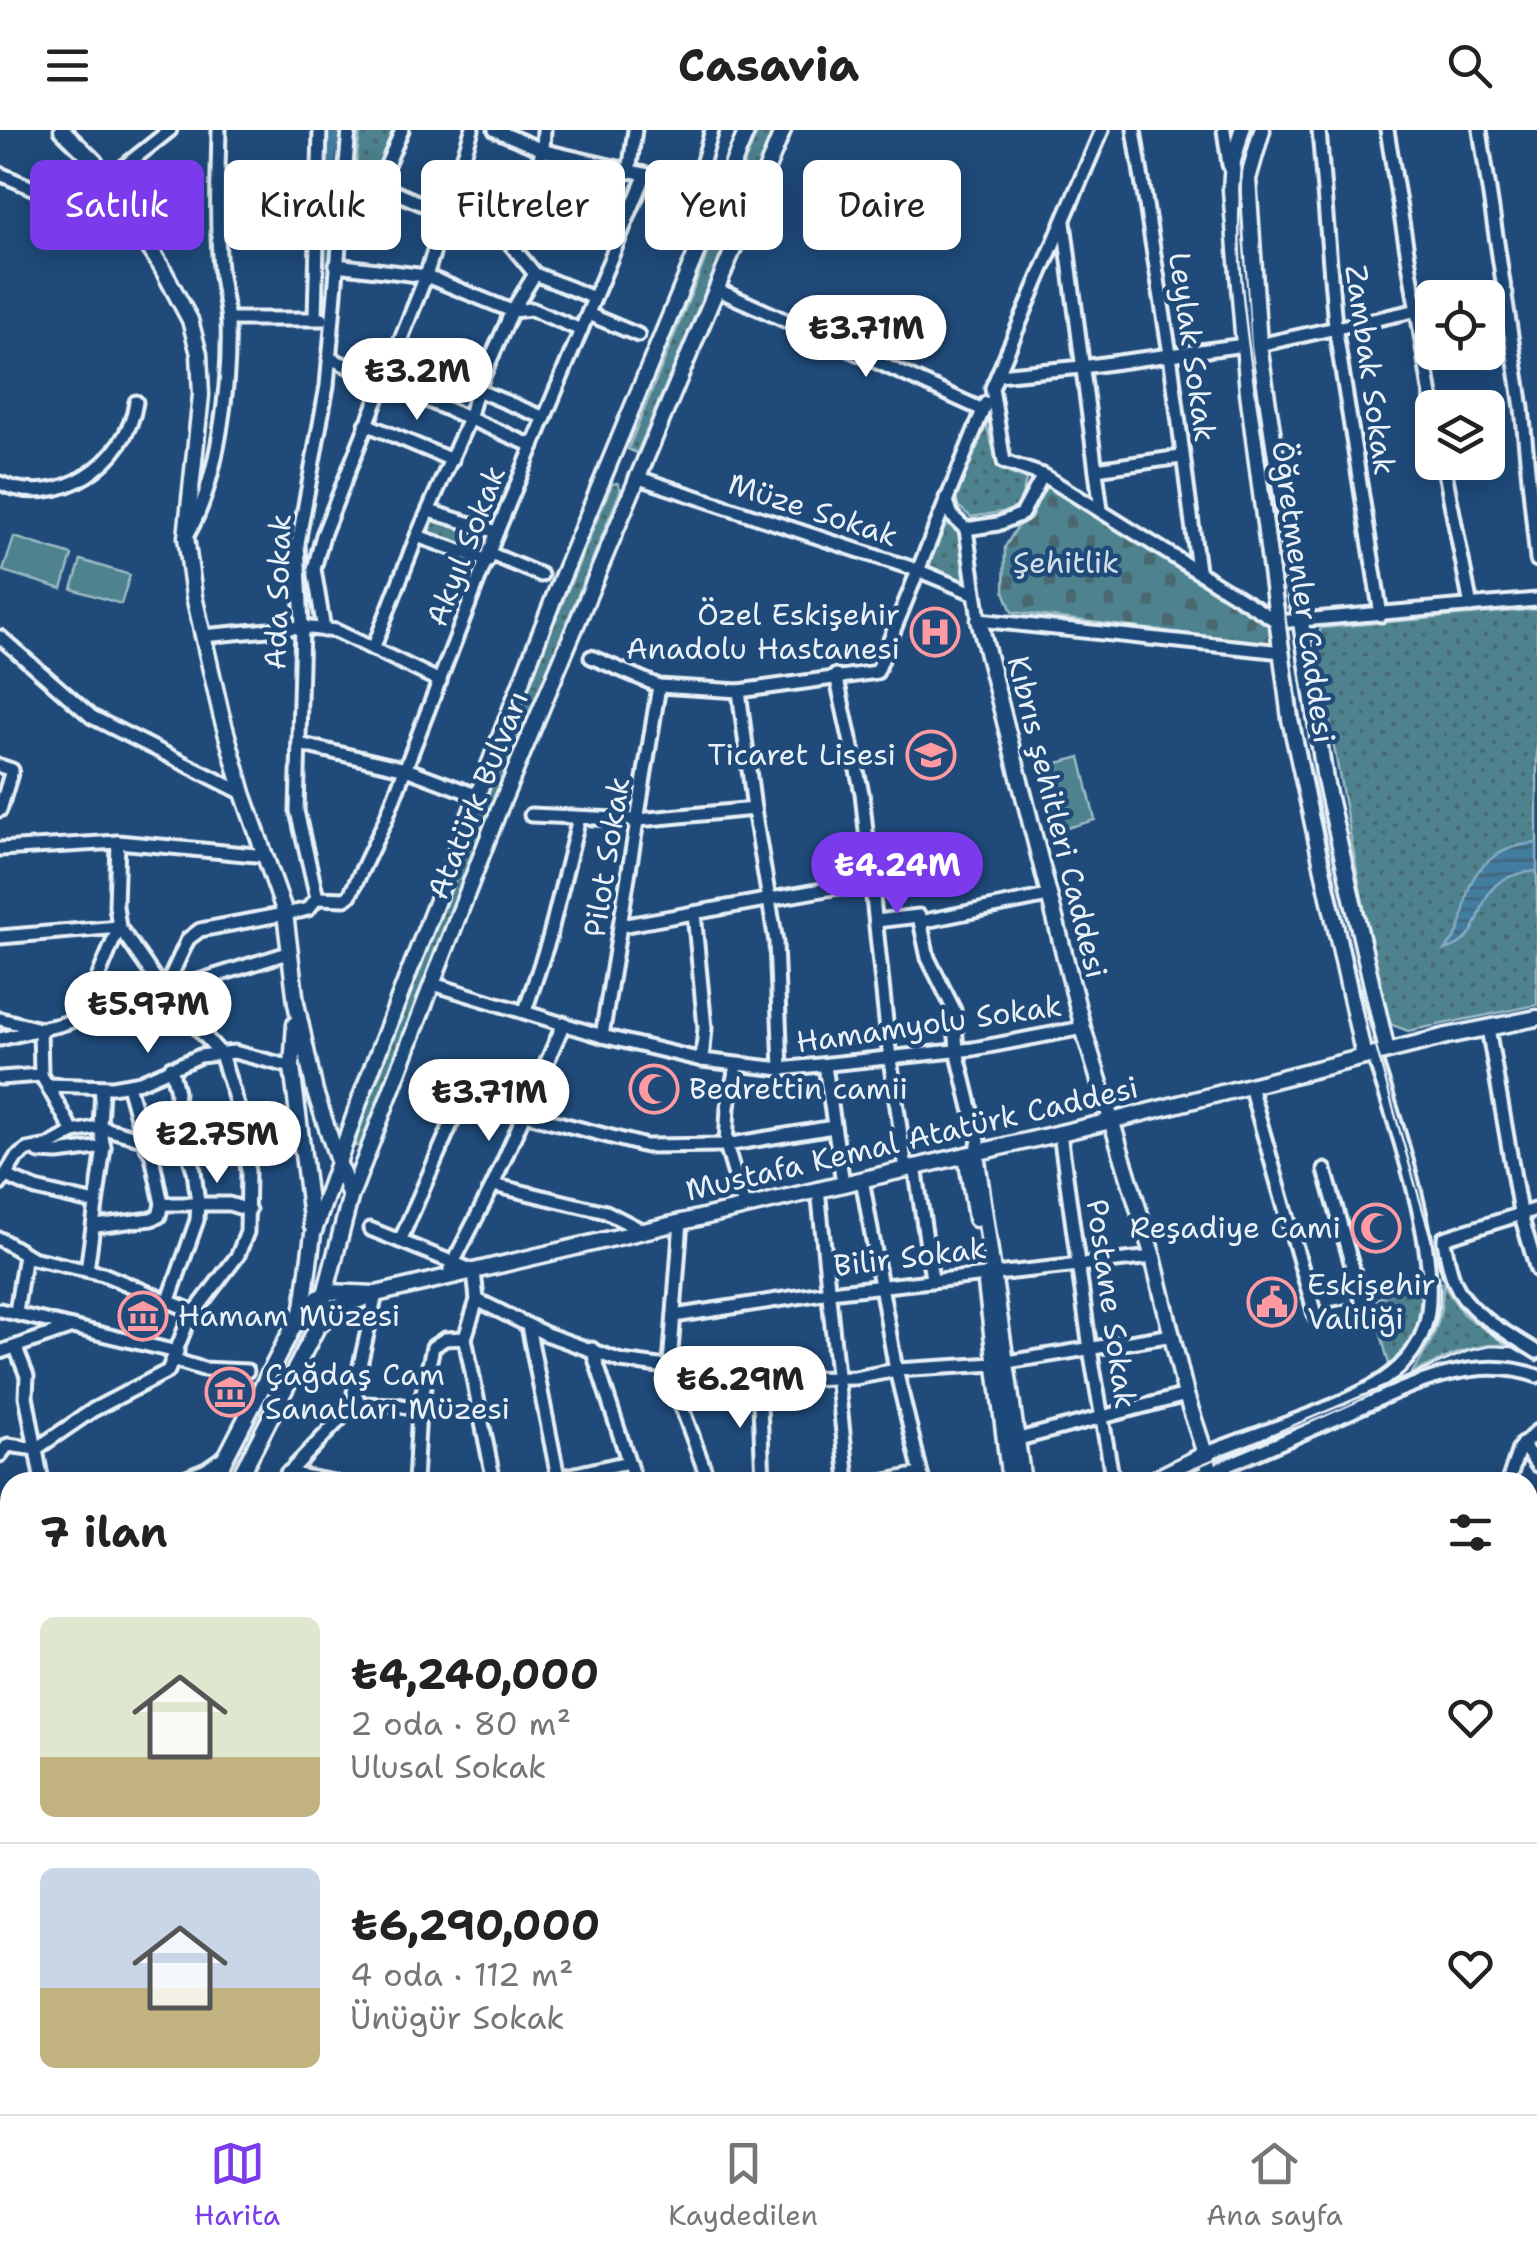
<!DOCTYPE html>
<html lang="tr">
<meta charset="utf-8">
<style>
body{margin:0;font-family:"Shantell Sans",sans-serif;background:#f6f6f6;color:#222;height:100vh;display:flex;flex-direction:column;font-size:38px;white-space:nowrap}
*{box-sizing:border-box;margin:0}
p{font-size:32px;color:#767676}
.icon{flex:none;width:55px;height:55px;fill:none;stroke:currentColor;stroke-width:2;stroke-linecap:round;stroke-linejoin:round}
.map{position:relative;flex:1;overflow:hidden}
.drawer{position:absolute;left:0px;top:1342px;width:1538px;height:642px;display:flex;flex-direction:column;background:#fff;border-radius:30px 30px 0 0;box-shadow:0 5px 25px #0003}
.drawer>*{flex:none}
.hud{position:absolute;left:30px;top:30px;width:1000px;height:90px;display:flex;gap:20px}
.controls{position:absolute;left:1415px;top:150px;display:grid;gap:20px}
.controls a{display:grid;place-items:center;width:90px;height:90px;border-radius:15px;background:#fff;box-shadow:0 5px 25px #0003;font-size:50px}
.price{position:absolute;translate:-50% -85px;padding:0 22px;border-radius:35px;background:#fff;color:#222;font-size:32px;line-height:65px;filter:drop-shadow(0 2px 5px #0008)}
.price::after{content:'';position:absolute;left:50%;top:60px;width:30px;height:22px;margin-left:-15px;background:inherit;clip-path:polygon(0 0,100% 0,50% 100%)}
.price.current{background:#7c3aed;color:#fff}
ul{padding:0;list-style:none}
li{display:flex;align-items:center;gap:30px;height:250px;padding:0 40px}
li+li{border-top:2px solid #e0e0e0}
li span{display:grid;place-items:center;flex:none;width:280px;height:200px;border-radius:15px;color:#555}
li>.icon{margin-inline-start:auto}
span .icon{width:120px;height:120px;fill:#fffc;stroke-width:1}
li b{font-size:42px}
h2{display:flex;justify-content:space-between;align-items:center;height:120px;padding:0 40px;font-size:42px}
.chip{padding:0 35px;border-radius:15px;background:#fff;box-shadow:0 5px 25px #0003;font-size:35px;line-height:90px}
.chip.current{background:#7c3aed;color:#fff}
header{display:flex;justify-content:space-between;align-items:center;height:130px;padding:0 40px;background:#fff;font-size:45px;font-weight:700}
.menu{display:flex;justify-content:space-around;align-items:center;height:140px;border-top:2px solid #e0e0e0;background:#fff;font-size:28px;color:#767676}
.menu a{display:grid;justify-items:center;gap:5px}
.menu .current{color:#7c3aed}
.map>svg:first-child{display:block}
.grass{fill:url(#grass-dots);stroke:#9bbac3;stroke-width:2.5}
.cemetery{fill:url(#cemetery-stones);stroke:#9bbac3;stroke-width:2.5}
.garden{fill:#4e828e;stroke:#9bbac3;stroke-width:2.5}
.water{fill:url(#water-rules);stroke:#85aac3;stroke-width:2.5}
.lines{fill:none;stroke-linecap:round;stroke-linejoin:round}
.canal{stroke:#437b9f;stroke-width:10}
.minor-casing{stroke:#e8f1f8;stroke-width:19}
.major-casing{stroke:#e8f1f8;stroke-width:21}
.minor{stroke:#1f4a7a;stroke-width:11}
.major{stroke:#1f4a7a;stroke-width:14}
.tram{stroke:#e8f1f8;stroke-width:2.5}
.labels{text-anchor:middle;stroke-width:9;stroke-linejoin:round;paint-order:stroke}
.street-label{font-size:30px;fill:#e8f1f8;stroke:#1f4a7a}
.park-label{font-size:30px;fill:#d1e0e8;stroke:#1f4a7a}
.poi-label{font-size:30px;fill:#e8f1f8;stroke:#1f4a7a;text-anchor:start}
</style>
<header><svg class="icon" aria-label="menu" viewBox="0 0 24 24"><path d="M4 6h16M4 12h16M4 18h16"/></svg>Casavia<svg class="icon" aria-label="search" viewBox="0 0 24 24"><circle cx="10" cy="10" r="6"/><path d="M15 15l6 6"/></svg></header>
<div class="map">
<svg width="1537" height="1984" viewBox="0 0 1537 1984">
<defs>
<pattern id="grass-dots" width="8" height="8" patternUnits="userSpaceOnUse" patternTransform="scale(2.5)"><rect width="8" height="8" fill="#4e828e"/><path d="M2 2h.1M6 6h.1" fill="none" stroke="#4a686f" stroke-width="1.8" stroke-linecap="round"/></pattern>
<pattern id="cemetery-stones" width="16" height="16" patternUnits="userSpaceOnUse" patternTransform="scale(2.5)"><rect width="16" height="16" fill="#4e828e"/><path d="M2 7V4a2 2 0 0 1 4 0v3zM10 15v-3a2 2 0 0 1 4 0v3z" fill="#4a686f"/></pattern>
<pattern id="water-rules" width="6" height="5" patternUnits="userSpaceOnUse" patternTransform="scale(2.5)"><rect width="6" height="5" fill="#437b9f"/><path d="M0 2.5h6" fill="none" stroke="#446479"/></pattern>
</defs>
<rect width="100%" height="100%" fill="#1f4a7a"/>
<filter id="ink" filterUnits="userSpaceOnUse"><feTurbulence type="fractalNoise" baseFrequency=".01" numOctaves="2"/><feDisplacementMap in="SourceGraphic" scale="20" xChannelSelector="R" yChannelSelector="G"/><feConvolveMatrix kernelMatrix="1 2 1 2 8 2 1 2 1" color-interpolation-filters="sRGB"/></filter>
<g filter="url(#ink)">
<g class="grass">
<path d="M360,0H398L369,70L360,80L351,77Z"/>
<path d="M758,0H774L637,323L628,319Z"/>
<path d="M983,294L986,295L1000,339L1026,350L1021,370L1014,380L971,387L958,376L955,359Z"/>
<path d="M617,353L621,359L477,713L363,1017L355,1016L364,981L511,596L612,354Z"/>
<path d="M944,386L961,404L965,453L923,433Z"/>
<path d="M434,387L494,406L486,425L428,407Z"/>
<path d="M1537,479V875L1408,901L1385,892L1315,514L1321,498Z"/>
<path d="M1425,1148C1425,1185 1422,1215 1390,1238L1372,1171Z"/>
<path d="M1443,1154L1463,1184L1507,1215C1471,1212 1442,1230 1411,1244C1432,1215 1443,1191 1443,1154Z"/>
</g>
<path class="cemetery" d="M1046,354L1272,494L1275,515L1012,482L1004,461L1005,417L1017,397L1031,388Z"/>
<g class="garden">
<path d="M14,407L72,425L62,459L3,441Z"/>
<path d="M81,430L130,445L121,474L72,459Z"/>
<path d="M1080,627L1095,690L1060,700L1043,637Z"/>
</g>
<path class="water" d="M1537,713V741C1459,747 1500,804 1445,820C1463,799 1461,794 1466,769C1473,733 1504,715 1537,713Z"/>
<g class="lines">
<path class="canal" d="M325,129L331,24L336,0"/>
<g class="minor-casing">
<g id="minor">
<path d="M495,0L545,21L722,62"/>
<path d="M1102,0L992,258L1004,332L1043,345L1278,492L1537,470"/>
<path d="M1134,0L1170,224L1198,440"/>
<path d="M1224,0L1229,35"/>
<path d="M1319,0L1335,196L1381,485"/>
<path d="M1387,0L1433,278"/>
<path d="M1480,0L1522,278L1537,430"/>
<path d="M629,42L635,0"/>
<path d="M0,44L44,63L71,99"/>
<path d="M107,50L170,0"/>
<path d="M378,55L508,111L535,144L594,168"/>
<path d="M696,55L712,0"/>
<path d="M1064,92L1101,380"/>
<path d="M338,94L370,74L402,0"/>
<path d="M508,111L543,20L544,0"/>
<path d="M336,135L426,146L512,181L531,179L581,200"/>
<path d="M716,159L983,280L986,273"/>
<path d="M1480,168L1506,163"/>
<path d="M588,184L638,205"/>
<path d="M315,187L320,0"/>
<path d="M228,189H322"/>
<path d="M1259,215L1432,177"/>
<path d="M329,228L533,316"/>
<path d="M998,245L1082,237L1244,215"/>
<path d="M477,260L545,288"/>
<path d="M366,294L452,330"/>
<path d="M1443,332L1471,476"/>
<path d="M1096,339L1181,327"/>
<path d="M636,347L917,440L973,463"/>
<path d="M0,353C59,380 127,333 136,272"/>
<path d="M946,368L952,386L966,399L998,394L1022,384L1043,345"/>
<path d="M429,381L497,402"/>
<path d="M966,399L979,490L1282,522"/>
<path d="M188,404C218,352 230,254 228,193C227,175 222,157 220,139C216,93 218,46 219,0"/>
<path d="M417,406L488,431"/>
<path d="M491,424L541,445"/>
<path d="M324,500L314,439L323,405L426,146L472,0"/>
<path d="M202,506L302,497L336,501L440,551"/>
<path d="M0,507L92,587L243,663"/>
<path d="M373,519L417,406L469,289L477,260L512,181L535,144"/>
<path d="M591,527L659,556L739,561L877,542L983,280"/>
<path d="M836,545L862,663L890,929L906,1039"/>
<path d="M739,561L754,679L776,812L781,939"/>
<path d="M299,614L406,639L478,666"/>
<path d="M0,636L12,640L0,680"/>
<path d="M531,685L638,690L754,679"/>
<path d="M0,719L118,712L266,726"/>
<path d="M317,768L345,769L350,765L385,691L497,402L645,46"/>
<path d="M694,783L705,898L702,930"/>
<path d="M876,791L919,786L928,828L954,880L957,921L979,1011L976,1023"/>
<path d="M920,792L1048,766"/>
<path d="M621,796L872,751"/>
<path d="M0,807L119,797L93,860L91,885"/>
<path d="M433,854L602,906L702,930L781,939L973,919L1083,898"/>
<path d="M164,861L188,809L200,800L300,781L308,779L317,768L297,681L302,497L298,413L327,256L349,0"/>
<path d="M525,881L549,809L579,688"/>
<path d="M0,889L40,899L59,895L291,822"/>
<path d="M1488,898L1520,1082L1537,1140"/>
<path d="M602,906L659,556"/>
<path d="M0,909L40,899L41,945"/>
<path d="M736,936L728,977L726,1015L744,1076"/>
<path d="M825,936L843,1053"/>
<path d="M0,948L41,945L47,955L112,957L140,952L200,926L234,922L292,937"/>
<path d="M47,955L73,1002"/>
<path d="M128,955L143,1009"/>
<path d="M1250,956L1316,1188L1364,1178L1325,1040"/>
<path d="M425,958L646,1016L726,1015L833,997"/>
<path d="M1060,1003L1090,1219L1113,1352"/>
<path d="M39,1022L58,1023L104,1017"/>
<path d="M915,1036L932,1149"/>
<path d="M6,1046L36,1059L95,1073"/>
<path d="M862,1049L896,1240L923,1352"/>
<path d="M0,1054L16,1028L27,1020L48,1016L73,1002L100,997L102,958"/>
<path d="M493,1055L606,1082L643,1101"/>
<path d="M818,1059L848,1352"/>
<path d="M1537,1079L1444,1108V1112C1447,1125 1449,1139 1454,1151C1468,1185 1508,1203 1537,1222"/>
<path d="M681,1091L670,1235L675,1259L709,1352"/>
<path d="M96,1096L151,1089L159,1086L162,1074"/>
<path d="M370,1099L474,1141L477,1170L465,1208L494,1352"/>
<path d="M0,1109L32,1128L103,1144L192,1181"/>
<path d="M400,1111L462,969"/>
<path d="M450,1139L493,1055L564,893"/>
<path d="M87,1140L104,1017L100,997L143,1009L152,1026L162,1074H229L249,1080"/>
<path d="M477,1170L546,1204L621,1231L759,1249L855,1248L896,1240L995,1234L1173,1205"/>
<path d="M168,1173L197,1090L198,1073L194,1041L175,981L177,962L171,937"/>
<path d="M0,1180L72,1197"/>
<path d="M16,1182L25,1124"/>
<path d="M674,1186L829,1162L1153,1127"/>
<path d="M528,1196L559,1352"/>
<path d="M16,1218L27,1246L26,1266L42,1352"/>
<path d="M592,1219L635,1352"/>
<path d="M0,1222L72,1197L177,1222"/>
<path d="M174,1230L203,1239L247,1241"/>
<path d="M759,1249L763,1352"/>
<path d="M360,1274L398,1275L419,1280"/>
<path d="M1015,1310L1186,1265"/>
<path d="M1522,1314L1537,1335"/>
<path d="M1205,1324C1261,1301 1322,1285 1375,1255C1397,1242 1416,1223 1424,1199C1446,1136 1394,989 1373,924"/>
<path d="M0,1325L8,1315L36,1319L93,1280L168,1241L192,1181L197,1179L238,1125L247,1102L248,1041L239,981L221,924L164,861L119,797L116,776L118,712"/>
<path d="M287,1343L334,1352"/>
<path d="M174,1352L206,1339L228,1324"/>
<path d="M280,1352L344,1285L360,1274L354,1262L376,1164"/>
<path d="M415,1352L419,1280L433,1217L445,1209L465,1208"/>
<path d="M541,1352L628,1332"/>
<path d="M881,1352L920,1344"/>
<path d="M1217,1352L1211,1342C1252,1325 1292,1308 1332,1290C1393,1264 1469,1220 1537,1246"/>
<path d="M1508,1352L1519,1319L1537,1301"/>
<path d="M1528,1383H1537"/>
<path d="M1528,1453L1537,1454"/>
<path d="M0,1466L10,1468"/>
<path d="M1528,1487L1537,1480"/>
<path d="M1528,1498H1537"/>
<path d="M1528,1548H1537"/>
<path d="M0,1585H10"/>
<path d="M0,1670L10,1672"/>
<path d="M1528,1687H1537"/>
<path d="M0,1731L10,1729"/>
<path d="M1528,1795L1531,1782L1537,1697"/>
<path d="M0,1833L10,1791"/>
<path d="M0,1918L10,1929"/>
<path d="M41,1975L46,1984"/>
<path d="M441,1975L461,1984"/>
<path d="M1418,1975L1459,1984"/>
<path d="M1510,1975L1513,1984"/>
<path d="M68,1984L87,1975"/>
<path d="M117,1984L121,1975"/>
<path d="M242,1984L247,1975"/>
<path d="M508,1984L512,1975"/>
<path d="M672,1984L674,1975"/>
<path d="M1265,1984L1266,1975"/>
<path d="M1334,1984L1335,1975"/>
</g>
</g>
<g class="major-casing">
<g id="major">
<path d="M62,0L94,31L161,136L190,190L199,224L201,265L186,407L194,466L221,584L243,663L285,783L296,873L315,962L350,1067"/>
<path d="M1242,0L1233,31L1231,60L1248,262L1290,589L1364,927"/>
<path d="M1262,0L1248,49L1259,215L1325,650L1387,921"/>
<path d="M979,490L1083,898L1153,1127L1186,1265L1211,1342L1189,1352"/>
<path d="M295,894L292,937L312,1096"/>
<path d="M976,1023L1023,1352"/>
<path d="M966,1025L976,1089"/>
<path d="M986,1154L1010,1352"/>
<path d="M303,1178L328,1162L376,1164L1111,991L1447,906L1537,888"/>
<path d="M321,1194L341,1176L371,1166"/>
<path d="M213,1352L303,1178L313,1104L362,964L560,452L747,0"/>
<path d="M237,1352L316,1199L350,1068L500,677L783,0"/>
<path d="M1149,1352L1205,1324"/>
<path d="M788,1975L839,1984"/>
<path d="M160,1984L165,1975"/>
<path d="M179,1984L185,1975"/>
<path d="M948,1984L950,1975"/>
</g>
</g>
<use href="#minor" class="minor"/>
<use href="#major" class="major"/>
<g class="tram">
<path d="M1250,0C1224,93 1251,227 1264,323C1278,423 1288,525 1306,624C1340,800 1391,973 1442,1145L1460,1177L1469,1185L1537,1231"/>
<path d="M1403,1245C1431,1218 1444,1185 1439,1146"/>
<path d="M1161,1352L1468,1221L1490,1216L1513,1217"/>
<path d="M200,1984L206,1975"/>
</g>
</g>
</g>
<defs>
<g id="hospital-ring" transform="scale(2.5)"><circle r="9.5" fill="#1f4a7a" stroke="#ff9aa2" stroke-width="1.5"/><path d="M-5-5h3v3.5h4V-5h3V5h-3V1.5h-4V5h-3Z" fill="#ff9aa2"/></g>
<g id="school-ring" transform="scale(2.5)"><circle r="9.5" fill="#1f4a7a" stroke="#ff9aa2" stroke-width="1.5"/><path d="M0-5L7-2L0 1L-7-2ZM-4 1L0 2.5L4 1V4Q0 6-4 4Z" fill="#ff9aa2"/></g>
<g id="mosque-ring" transform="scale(2.5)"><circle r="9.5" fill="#1f4a7a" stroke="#ff9aa2" stroke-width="1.5"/><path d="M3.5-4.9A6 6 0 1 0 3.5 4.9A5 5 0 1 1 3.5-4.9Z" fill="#ff9aa2"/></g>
<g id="civic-ring" transform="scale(2.5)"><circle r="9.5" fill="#1f4a7a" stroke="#ff9aa2" stroke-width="1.5"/><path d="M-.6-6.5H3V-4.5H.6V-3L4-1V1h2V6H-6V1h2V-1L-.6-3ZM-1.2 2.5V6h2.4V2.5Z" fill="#ff9aa2"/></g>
<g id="museum-ring" transform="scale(2.5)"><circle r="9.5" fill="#1f4a7a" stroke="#ff9aa2" stroke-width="1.5"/><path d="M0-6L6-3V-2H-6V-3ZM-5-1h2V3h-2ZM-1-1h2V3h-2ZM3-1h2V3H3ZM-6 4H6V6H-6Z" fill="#ff9aa2"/></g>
</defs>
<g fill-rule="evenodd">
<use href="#hospital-ring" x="935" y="502"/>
<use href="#school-ring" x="931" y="625"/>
<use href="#mosque-ring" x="654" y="959"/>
<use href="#mosque-ring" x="1376" y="1098"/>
<use href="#civic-ring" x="1272" y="1172"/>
<use href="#museum-ring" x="143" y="1186"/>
<use href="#museum-ring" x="230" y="1262"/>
</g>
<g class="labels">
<g class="street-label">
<text transform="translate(1192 217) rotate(82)" y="10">Leylak Sokak</text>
<text transform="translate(1370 240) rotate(82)" y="10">Zambak Sokak</text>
<text transform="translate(813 380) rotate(18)" y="10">Müze Sokak</text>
<text transform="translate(466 416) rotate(-69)" y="10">Akyıl Sokak</text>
<text transform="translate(278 462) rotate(-88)" y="10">Ada Sokak</text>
<text transform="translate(1303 462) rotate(82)" y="10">Öğretmenler Caddesi</text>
<text transform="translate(478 665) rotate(-68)" y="10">Atatürk Bulvarı</text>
<text transform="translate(1057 687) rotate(76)" y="10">Kıbrıs şehitleri Caddesi</text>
<text transform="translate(607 727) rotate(-81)" y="10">Pilot Sokak</text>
<text transform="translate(929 894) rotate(-8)" y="10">Hamamyolu Sokak</text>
<text transform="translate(912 1009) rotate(-13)" y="10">Mustafa Kemal Atatürk Caddesi</text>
<text transform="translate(910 1127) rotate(-7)" y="10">Bilir Sokak</text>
<text transform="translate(1111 1174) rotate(82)" y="10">Postane Sokak</text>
</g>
<g class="park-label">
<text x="1066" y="443">Şehitlik</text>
</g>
<g class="poi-label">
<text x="900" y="495" text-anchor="end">Özel Eskişehir<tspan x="900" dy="34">Anadolu Hastanesi</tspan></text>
<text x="896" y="635" text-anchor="end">Ticaret Lisesi</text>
<text x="689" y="969">Bedrettin camii</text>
<text x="1341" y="1108" text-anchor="end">Reşadiye Cami</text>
<text x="1307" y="1165">Eskişehir<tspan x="1307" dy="34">Valiliği</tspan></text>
<text x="178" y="1196">Hamam Müzesi</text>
<text x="265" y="1255">Çağdaş Cam<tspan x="265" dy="34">Sanatları Müzesi</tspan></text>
</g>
</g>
</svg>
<div class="controls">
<a><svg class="icon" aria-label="locate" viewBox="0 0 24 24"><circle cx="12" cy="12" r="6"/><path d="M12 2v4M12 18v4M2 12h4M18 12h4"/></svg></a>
<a><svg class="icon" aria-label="layers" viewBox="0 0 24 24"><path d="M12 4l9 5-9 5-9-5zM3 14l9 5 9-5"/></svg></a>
</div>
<b class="price" style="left:866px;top:250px">₺3.71M</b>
<b class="price" style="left:417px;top:293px">₺3.2M</b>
<b class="price current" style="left:897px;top:787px">₺4.24M</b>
<b class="price" style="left:148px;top:926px">₺5.97M</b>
<b class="price" style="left:489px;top:1014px">₺3.71M</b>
<b class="price" style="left:217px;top:1056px">₺2.75M</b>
<b class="price" style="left:740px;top:1301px">₺6.29M</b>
<div class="hud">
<a class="chip current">Satılık</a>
<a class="chip">Kiralık</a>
<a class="chip">Filtreler</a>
<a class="chip">Yeni</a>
<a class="chip">Daire</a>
</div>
<section class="drawer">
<h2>7 ilan<svg class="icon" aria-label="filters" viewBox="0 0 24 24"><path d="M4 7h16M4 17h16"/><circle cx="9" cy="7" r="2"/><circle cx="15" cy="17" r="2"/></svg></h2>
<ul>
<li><span style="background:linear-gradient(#dfe7d0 70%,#c2b280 0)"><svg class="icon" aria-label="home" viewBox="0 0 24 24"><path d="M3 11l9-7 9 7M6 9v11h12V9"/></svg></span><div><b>₺4,240,000</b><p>2 oda · 80 m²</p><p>Ulusal Sokak</p></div><svg class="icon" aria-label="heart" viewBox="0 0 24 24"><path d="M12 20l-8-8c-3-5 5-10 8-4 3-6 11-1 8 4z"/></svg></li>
<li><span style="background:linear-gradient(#c9d6e8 60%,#c2b280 0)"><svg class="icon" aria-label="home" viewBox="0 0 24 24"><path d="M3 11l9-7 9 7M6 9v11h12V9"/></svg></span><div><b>₺6,290,000</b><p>4 oda · 112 m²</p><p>Ünügür Sokak</p></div><svg class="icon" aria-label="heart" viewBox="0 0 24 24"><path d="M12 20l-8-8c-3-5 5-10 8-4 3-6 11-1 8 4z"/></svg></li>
</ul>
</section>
</div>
<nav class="menu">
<a class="current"><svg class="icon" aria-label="map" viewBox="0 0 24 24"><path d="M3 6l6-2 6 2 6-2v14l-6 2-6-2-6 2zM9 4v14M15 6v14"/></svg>Harita</a>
<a><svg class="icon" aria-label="saved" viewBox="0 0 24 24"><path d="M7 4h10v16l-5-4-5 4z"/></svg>Kaydedilen</a>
<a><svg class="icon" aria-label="home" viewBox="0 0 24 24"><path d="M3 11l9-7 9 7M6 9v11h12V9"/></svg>Ana sayfa</a>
</nav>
